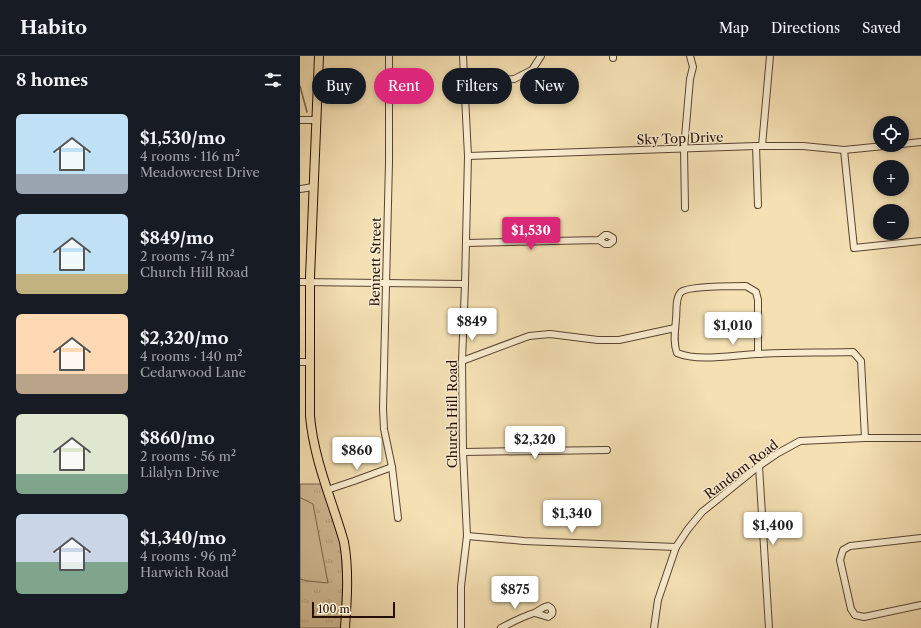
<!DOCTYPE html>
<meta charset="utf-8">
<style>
body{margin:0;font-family:"Libre Caslon Text",serif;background:#20242c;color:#f1f3f6;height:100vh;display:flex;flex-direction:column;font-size:15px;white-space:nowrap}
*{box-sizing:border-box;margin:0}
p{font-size:13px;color:#9ea1a6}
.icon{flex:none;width:22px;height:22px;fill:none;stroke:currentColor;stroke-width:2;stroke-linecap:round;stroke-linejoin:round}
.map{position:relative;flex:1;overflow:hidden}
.details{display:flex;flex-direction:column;background:#171b24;width:300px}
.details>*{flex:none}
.top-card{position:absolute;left:12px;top:12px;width:380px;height:36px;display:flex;gap:8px}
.tools{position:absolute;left:573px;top:60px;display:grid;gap:8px}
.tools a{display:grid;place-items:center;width:36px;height:36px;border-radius:50%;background:#171b24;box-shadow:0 2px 6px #0003;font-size:20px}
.scale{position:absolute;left:12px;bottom:10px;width:83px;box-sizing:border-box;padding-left:4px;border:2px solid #250f06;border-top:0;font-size:11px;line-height:14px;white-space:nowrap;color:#250f06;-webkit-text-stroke:3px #f8ebce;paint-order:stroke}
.price{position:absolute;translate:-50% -34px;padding:0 9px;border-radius:4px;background:#fff;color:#222;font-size:13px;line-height:26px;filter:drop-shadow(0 1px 2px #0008)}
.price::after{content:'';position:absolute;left:50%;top:24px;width:12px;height:9px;margin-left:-6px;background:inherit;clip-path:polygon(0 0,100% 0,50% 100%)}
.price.current{background:#db2777;color:#fff}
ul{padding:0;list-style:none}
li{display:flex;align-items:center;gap:12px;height:100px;padding:0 16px}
li span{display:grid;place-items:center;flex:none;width:112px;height:80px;border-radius:6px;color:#555}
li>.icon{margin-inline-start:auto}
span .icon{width:48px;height:48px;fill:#fffc;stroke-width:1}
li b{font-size:17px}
h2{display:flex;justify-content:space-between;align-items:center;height:48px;padding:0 16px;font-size:17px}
.tag{padding:0 14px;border-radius:18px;background:#171b24;box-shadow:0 2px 6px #0003;font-size:14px;line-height:36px}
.tag.current{background:#db2777;color:#fff}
header{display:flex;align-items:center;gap:24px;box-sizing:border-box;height:56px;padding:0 20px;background:#171b24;border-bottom:1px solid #363941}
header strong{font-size:19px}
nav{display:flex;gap:22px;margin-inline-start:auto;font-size:14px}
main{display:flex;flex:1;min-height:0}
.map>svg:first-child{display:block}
.park{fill:url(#park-tufts);stroke:#7b664e}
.pitch{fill:#d1bc96;stroke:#7b664e}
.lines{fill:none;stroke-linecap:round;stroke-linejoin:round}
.stream{stroke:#77624a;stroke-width:1.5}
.minor-casing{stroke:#594331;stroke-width:8}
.major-casing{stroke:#250f06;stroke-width:10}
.minor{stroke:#f8ebce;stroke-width:6}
.major{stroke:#f4e0b3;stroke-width:8}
.labels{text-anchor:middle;stroke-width:3;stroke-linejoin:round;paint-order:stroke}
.street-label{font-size:13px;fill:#250f06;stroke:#f8ebce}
</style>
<header>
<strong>Habito</strong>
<nav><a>Map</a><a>Directions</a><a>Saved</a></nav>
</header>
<main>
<section class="details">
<h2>8 homes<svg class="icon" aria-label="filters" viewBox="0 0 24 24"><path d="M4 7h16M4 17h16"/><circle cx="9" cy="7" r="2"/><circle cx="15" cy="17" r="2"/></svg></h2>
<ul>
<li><span style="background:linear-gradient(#bfe0f5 75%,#9aa5b1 0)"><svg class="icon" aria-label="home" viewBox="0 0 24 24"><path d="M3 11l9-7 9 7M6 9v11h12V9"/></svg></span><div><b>$1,530/mo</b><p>4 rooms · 116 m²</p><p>Meadowcrest Drive</p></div></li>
<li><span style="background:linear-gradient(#bfe0f5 75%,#c2b280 0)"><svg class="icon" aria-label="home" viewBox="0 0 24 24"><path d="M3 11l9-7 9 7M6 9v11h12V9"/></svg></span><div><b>$849/mo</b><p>2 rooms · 74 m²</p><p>Church Hill Road</p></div></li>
<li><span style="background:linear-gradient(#ffd9b3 75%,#b9a48a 0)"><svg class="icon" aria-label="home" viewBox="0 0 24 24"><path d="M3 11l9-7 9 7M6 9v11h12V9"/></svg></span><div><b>$2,320/mo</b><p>4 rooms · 140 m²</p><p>Cedarwood Lane</p></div></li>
<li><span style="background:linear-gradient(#dfe7d0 75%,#7fa58c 0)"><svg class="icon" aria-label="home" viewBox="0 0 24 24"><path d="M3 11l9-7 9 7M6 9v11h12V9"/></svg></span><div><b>$860/mo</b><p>2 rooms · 56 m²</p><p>Lilalyn Drive</p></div></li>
<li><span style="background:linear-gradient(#c9d6e8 60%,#7fa58c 0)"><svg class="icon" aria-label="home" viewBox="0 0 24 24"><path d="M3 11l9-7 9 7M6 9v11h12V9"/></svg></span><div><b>$1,340/mo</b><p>4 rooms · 96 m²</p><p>Harwich Road</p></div></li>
</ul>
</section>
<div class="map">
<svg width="621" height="572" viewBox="0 0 621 572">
<defs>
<pattern id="park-tufts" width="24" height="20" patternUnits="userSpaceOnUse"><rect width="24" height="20" fill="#d1bc96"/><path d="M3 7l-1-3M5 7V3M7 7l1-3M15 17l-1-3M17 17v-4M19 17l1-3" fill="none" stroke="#b3a080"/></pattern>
</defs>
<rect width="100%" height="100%" fill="#f4e0b3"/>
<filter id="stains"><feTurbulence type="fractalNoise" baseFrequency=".005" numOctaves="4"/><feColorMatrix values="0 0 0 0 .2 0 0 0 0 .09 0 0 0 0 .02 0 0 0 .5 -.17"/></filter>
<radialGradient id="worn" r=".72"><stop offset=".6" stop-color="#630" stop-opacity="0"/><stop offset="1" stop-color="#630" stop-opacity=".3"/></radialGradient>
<path class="park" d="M0,428H21L41,489L43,524L41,572H0Z"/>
<path class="pitch" d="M0,442H1L13,448L28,527L8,525L0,523Z"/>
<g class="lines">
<path class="stream" d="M0,30L7,56"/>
<g class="minor-casing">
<g id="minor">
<path d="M89,0V106L83,353L84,373L92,411L98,462"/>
<path d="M313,0V2"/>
<path d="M164,24L193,25L214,23L232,14L241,0"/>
<path d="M0,64H16"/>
<path d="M602,88L621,86"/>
<path d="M456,90L458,149"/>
<path d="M462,90L470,0"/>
<path d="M544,94L554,192L621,185"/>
<path d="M168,100L456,90H503L544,94L594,89"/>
<path d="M0,133L13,131"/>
<path d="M385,152L384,93L390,23L393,11L390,0"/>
<path d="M166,187L299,184L305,179H308L313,182V185L309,188H305L299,184"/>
<path d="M0,226L165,228"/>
<path d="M458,298V244L456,236L446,230C434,230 388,230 381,236C375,242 377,256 376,263C375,275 373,287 377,297C398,306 434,299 457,298C489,296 521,297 553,296L561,305L565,382"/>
<path d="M162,305L229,280L250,278L298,284H319L375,272"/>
<path d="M0,306H9"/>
<path d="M163,396L307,394"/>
<path d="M459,410L469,572"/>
<path d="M27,434L54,425L92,411"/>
<path d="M167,480L224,485L376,491"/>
<path d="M621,482L550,490L543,494L540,504L551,553L555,559L564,561L621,549"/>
<path d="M161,572V530L167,480L163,396L162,305L165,228L168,100L163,0"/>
<path d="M201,572C212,566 222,561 234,557C239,555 242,551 248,550C252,552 253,555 252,558L248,561L235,557"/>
<path d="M354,572L358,544L376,491L388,473L402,456L459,410L478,397L500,385L565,382H621"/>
</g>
</g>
<g class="major-casing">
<path id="major" d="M19,0L10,221V360C14,405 32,444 44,486C49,514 47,544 45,572"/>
</g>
<use href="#minor" class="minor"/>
<use href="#major" class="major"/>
</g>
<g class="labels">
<g class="street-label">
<text transform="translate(380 82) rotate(-2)" y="5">Sky Top Drive</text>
<text transform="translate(75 206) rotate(-89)" y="5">Bennett Street</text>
<text transform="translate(152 358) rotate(-90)" y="5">Church Hill Road</text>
<text transform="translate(441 413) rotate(-37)" y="5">Random Road</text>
</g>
</g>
<rect width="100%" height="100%" filter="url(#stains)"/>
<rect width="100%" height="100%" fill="url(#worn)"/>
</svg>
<div class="tools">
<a><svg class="icon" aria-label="locate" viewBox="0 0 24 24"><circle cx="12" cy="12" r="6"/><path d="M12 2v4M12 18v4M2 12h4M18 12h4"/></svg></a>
<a>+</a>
<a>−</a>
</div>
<div class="scale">100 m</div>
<b class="price current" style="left:231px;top:195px">$1,530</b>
<b class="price" style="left:172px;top:286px">$849</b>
<b class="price" style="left:433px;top:290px">$1,010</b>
<b class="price" style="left:235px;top:404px">$2,320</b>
<b class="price" style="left:57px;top:415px">$860</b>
<b class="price" style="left:272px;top:478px">$1,340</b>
<b class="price" style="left:473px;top:490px">$1,400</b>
<b class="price" style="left:215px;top:554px">$875</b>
<div class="top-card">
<a class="tag">Buy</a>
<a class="tag current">Rent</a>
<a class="tag">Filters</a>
<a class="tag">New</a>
</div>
</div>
</main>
